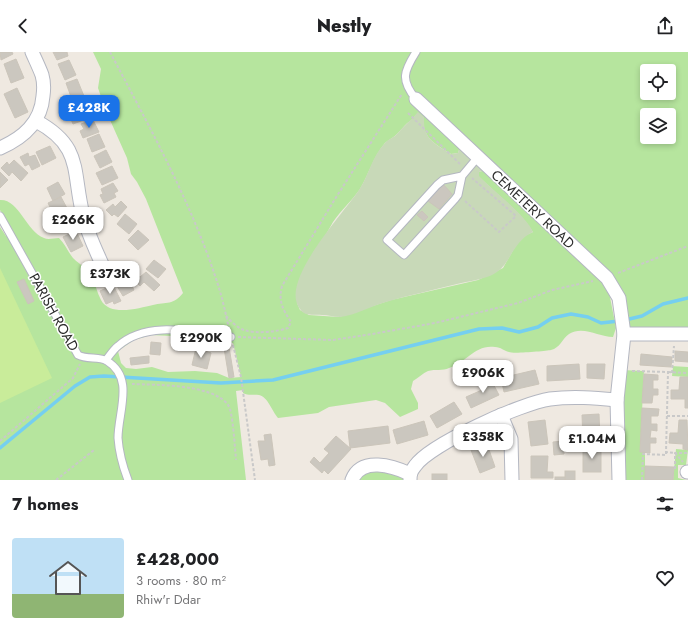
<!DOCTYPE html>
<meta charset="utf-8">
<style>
body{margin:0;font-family:Jost,sans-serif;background:#f6f6f6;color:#202124;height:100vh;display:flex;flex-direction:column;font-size:15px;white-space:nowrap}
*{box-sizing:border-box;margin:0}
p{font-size:13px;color:#757577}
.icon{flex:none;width:22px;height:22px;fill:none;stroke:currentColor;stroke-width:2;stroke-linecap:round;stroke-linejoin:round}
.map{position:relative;height:428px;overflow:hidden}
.details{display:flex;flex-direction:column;background:#fff;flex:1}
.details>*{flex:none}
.fabs{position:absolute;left:640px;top:12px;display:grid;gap:8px}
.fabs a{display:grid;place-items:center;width:36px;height:36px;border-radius:4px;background:#fff;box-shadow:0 2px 6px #0003;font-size:20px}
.price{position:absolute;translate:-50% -34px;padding:0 9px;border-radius:8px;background:#fff;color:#222;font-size:13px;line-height:26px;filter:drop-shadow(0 1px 2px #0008)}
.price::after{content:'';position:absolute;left:50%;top:24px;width:12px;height:9px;margin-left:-6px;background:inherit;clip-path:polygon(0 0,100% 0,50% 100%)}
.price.on{background:#1a73e8;color:#fff}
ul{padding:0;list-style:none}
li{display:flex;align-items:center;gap:12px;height:100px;padding:0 12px}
li span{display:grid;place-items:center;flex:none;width:112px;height:80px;border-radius:4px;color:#555}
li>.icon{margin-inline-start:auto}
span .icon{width:48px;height:48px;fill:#fffc;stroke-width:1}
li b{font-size:17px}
h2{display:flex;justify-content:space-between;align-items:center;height:48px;padding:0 12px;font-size:17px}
header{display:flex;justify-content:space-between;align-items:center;height:52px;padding:0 12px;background:#fff;font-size:18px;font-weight:800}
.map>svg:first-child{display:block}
.green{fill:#b6e59e;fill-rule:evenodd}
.cemetery{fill:#c8d9b8}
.pitch{fill:#c9ec9a}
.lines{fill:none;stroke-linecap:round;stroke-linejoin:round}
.stream{stroke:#75cff0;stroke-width:3.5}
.building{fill:#cbc7bf;stroke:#cbc5ba}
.lane-casing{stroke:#b4b7c1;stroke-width:9}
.street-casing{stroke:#b4b7c1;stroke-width:15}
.path{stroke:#c9c9c9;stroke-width:2;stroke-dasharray:3 2;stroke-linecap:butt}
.lane{stroke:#fff;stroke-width:7}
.street{stroke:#fff;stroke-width:13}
.labels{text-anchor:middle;stroke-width:3;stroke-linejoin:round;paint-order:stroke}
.street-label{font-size:14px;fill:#2e2e2e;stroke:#fff}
</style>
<header><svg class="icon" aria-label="back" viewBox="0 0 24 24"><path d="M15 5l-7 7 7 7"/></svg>Nestly<svg class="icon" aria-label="share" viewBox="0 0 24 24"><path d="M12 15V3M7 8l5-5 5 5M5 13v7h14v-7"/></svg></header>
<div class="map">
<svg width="688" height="428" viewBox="0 0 688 428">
<rect width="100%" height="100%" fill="#efe9e1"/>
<g class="green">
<path d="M93,0H688V282H624L622,262L609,240L616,276L613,285C599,285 583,273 569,282C562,287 560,296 551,298C546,299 513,302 509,300C504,299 501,295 495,295C475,292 466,311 449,316C443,319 435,317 428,319C423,321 418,326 413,329L411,337L418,351V357L400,365L385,351L376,348L329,355L318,361L278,366C272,359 268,345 259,343C253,342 249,344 243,341V338L236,339L246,428H0V175L6,184L11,176L0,158V148C19,147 26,179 44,186C48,188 54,186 59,186C65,192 68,200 73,206C81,214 86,214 92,225C96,233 97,241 101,248C110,265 139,256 153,253C166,250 174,253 183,241L146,147L137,130L131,122L127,106L106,59L98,36L101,17ZM647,19H669V41H647ZM647,63H669V85H647ZM423,65C423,87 434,91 451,102L458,101L459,98L482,119L479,120L478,124L518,161L533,180L524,184L516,193L503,216L478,228L391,248L339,265L309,263L300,258L297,251C308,224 318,195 333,170C341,158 352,149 360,137C369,122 373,105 385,91C388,88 393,86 397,82C407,72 408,67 423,65ZM151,283L192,285L233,291L241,325L229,326L217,321L195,319L168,320L152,315L136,317L126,316L121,311L118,299L134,288Z"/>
<path d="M671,314L688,315V325L672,324L673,315Z"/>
<path d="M621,318L644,319L640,400H645V428H619Z"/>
<path d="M676,397L688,398L686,413H678V426L686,428H673Z"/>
<path d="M369,414L410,428H352Z"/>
</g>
<path class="cemetery" d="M418,60L424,65C423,87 434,91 451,102L458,101L459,97L483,119L479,120V124C493,139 526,163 533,180C511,190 512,213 492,223C481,228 469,229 457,232C434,238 409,243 386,250C371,254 356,263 340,265C334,265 328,263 322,263C314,262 305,265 300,257C278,230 344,161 359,138C369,123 372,104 385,91C388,87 394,86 397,82C404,74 411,68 418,60Z"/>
<path class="pitch" d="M0,216L52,326L0,351Z"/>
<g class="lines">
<g class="stream">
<path d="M625,268L642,264L663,252L688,246"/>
<path d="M0,396L75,334L90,325L104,324L221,331L273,328L479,277L502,276L519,280L538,275L552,266L571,262L588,265L601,271L619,269"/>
</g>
</g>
<g class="building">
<path d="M0,0H12L13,2L1,8Z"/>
<path d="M53,0H67L68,4L57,8Z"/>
<path d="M16,7L24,26L11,31L4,12Z"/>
<path d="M69,8L76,23L65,28L58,12Z"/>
<path d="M77,27L86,49L74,53L66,31Z"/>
<path d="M17,36L28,60L15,66L4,42Z"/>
<path d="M83,53L89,66L73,72L70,65L73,64L71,58Z"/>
<path d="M93,68L99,80L83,86L80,79L84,77L81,72Z"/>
<path d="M99,82L105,95L92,100L87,87Z"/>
<path d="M50,94L56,106L42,113L36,100Z"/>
<path d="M106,98L112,110L100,116L94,104Z"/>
<path d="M28,101L29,105L35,103L40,114L32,118L29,112L25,114L20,105Z"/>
<path d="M14,108L28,121L21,129L12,120L9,124L1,116L7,110L9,113Z"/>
<path d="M112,114L118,126L102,133L96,121Z"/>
<path d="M0,120L8,128L0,136Z"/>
<path d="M58,130L65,142L53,149L47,136Z"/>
<path d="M113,131L118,139L114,141L116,145L104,151L100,143L103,142L101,137Z"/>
<path d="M443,132L452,142L439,157L428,149Z"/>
<path d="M61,145L68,158L55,165L48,151Z"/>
<path d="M121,149L127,155L118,165L114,162L112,164L106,158L113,152L115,155Z"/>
<path d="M422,159L428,165L424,169L417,163Z"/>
<path d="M125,162L137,172L129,182L117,172Z"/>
<path d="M138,178L149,188L138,198L128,188Z"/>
<path d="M76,179L83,194L71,200L63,185Z"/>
<path d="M154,208L166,217L158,226L146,217Z"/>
<path d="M146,220L160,233L154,239L144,230L140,234L134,228L138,223L140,225Z"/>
<path d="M24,227L34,249L28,252L17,230Z"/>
<path d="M129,228L134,238L123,244L117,234Z"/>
<path d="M113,233L121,249L114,252L113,249L106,252L100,239Z"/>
<path d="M151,290L161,291L160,303L150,302Z"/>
<path d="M229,295L234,325L229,326L224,296Z"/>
<path d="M196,296L211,301L207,317L192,313Z"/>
<path d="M675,299L688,300V310L675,309Z"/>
<path d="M641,302L672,305L671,315L640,313Z"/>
<path d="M149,304V311L131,313L130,306Z"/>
<path d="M579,312L580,327L547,329V314Z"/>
<path d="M587,312H605L604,327L587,326Z"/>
<path d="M535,318L539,332L504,340L501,326Z"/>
<path d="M644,322L658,323V328H653V337H658V343H653L652,351H642Z"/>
<path d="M680,325H688V356H685V347H671V338H679Z"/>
<path d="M490,326L499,343L471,356L466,345L482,338L479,331Z"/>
<path d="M454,350L462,362L437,376L430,364Z"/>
<path d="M642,356L659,357L658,364H651V372H657V379L651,378L650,386H656V391H650V401L640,400Z"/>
<path d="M599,362L600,387H583L582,363Z"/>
<path d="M545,368L548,392L531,394L528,370Z"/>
<path d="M679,368H687L688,398L683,397V392L669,391L670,381H678Z"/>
<path d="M424,369L428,383L397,392L393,378Z"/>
<path d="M388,374L390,391L350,396L348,379Z"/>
<path d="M271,382L275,413L269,414L268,407L261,408L258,389H265L264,383Z"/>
<path d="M336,384L351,397L328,422L324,418L322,421L310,410L314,405L320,411L329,401L324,397Z"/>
<rect x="568" y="387" width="9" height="10"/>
<path d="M563,389L564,402L554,403L553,390Z"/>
<path d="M487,392L495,415L480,421L471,398Z"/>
<rect x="583" y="395" width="18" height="25"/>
<path d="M531,404H548L547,420H553V426H531Z"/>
<path d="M645,414L674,415L673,428H645Z"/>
<rect x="565" y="419" width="10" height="9"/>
<rect x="432" y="422" width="15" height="6"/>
<rect x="555" y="425" width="10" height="3"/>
</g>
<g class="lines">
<g class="lane-casing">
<g id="lane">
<path d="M416,0C404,19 400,28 416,47"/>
<path d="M462,124L443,128L437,133L387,188L404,203L455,147L458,143L462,124L478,105"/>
<path d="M0,164L78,303C87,308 99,304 107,309C135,326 118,360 118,386C119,400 123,415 128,428"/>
<path d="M106,308C110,303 113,298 118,294C148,267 196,281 231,285"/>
</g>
</g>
<g class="street-casing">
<g id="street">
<path d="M416,47L607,226L619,246L624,282L617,348L619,428"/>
<path d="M36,69C83,94 72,119 83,163C88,184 99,204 107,224"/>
<path d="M0,96C23,86 41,71 43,44C44,37 44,30 42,23C39,15 35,7 32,0"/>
<path d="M624,282H688"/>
<path d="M501,363L511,387L512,428"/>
<path d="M687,420H688"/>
<path d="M352,428C361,404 393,414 410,422"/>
<path d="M410,428C410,422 411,419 415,414C430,392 522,351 550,347C573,344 595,346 617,348"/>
</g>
</g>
<g class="path">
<path d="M110,0C150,76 193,153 219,236C223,249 226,263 229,277"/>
<path d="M408,61L460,112"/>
<path d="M465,149L499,180L516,164L472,126"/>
<path d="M618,221L688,194"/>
<path d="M226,264C231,269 237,276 244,278C256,282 276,280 288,276L291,270C283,258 278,249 282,234L335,147L402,42"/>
<path d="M238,285L333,288L372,282L435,271L518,251L552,238L593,229"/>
<path d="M233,293L241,325L255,428"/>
<path d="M632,319L668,320L666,400L675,401L683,410"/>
<path d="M668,320L688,321"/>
<path d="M672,321L674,294"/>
<path d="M132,332C156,333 213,332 228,353C233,359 235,398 236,408"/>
<path d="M667,364H688"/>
<path d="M0,389L73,326L80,312"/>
<path d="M675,417V401H688"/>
<path d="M56,428L94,398"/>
<path d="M642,428L643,402L666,403V400"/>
</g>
<use href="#lane" class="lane"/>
<use href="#street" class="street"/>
</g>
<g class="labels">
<g class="street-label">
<text transform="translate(533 157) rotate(43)" y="5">CEMETERY ROAD</text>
<text transform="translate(54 260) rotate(61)" y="5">PARISH ROAD</text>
</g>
</g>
</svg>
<div class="fabs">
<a><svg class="icon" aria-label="locate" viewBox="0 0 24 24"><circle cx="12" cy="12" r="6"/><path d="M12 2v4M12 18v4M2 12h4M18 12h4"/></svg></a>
<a><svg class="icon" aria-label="layers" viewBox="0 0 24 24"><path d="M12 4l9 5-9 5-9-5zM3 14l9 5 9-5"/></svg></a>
</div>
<b class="price on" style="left:89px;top:77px">£428K</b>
<b class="price" style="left:73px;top:189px">£266K</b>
<b class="price" style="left:110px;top:243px">£373K</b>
<b class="price" style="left:201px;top:307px">£290K</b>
<b class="price" style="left:483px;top:342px">£906K</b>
<b class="price" style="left:483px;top:406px">£358K</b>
<b class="price" style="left:592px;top:408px">£1.04M</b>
</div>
<section class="details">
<h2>7 homes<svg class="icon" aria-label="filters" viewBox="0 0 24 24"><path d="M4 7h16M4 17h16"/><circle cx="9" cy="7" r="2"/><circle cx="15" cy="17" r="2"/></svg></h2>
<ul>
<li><span style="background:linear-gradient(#bfe0f5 70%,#8fb573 0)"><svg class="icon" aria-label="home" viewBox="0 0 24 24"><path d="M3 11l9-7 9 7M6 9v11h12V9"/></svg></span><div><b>£428,000</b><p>3 rooms · 80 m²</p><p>Rhiw'r Ddar</p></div><svg class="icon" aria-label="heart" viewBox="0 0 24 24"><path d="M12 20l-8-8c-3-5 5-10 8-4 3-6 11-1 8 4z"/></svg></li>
</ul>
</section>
